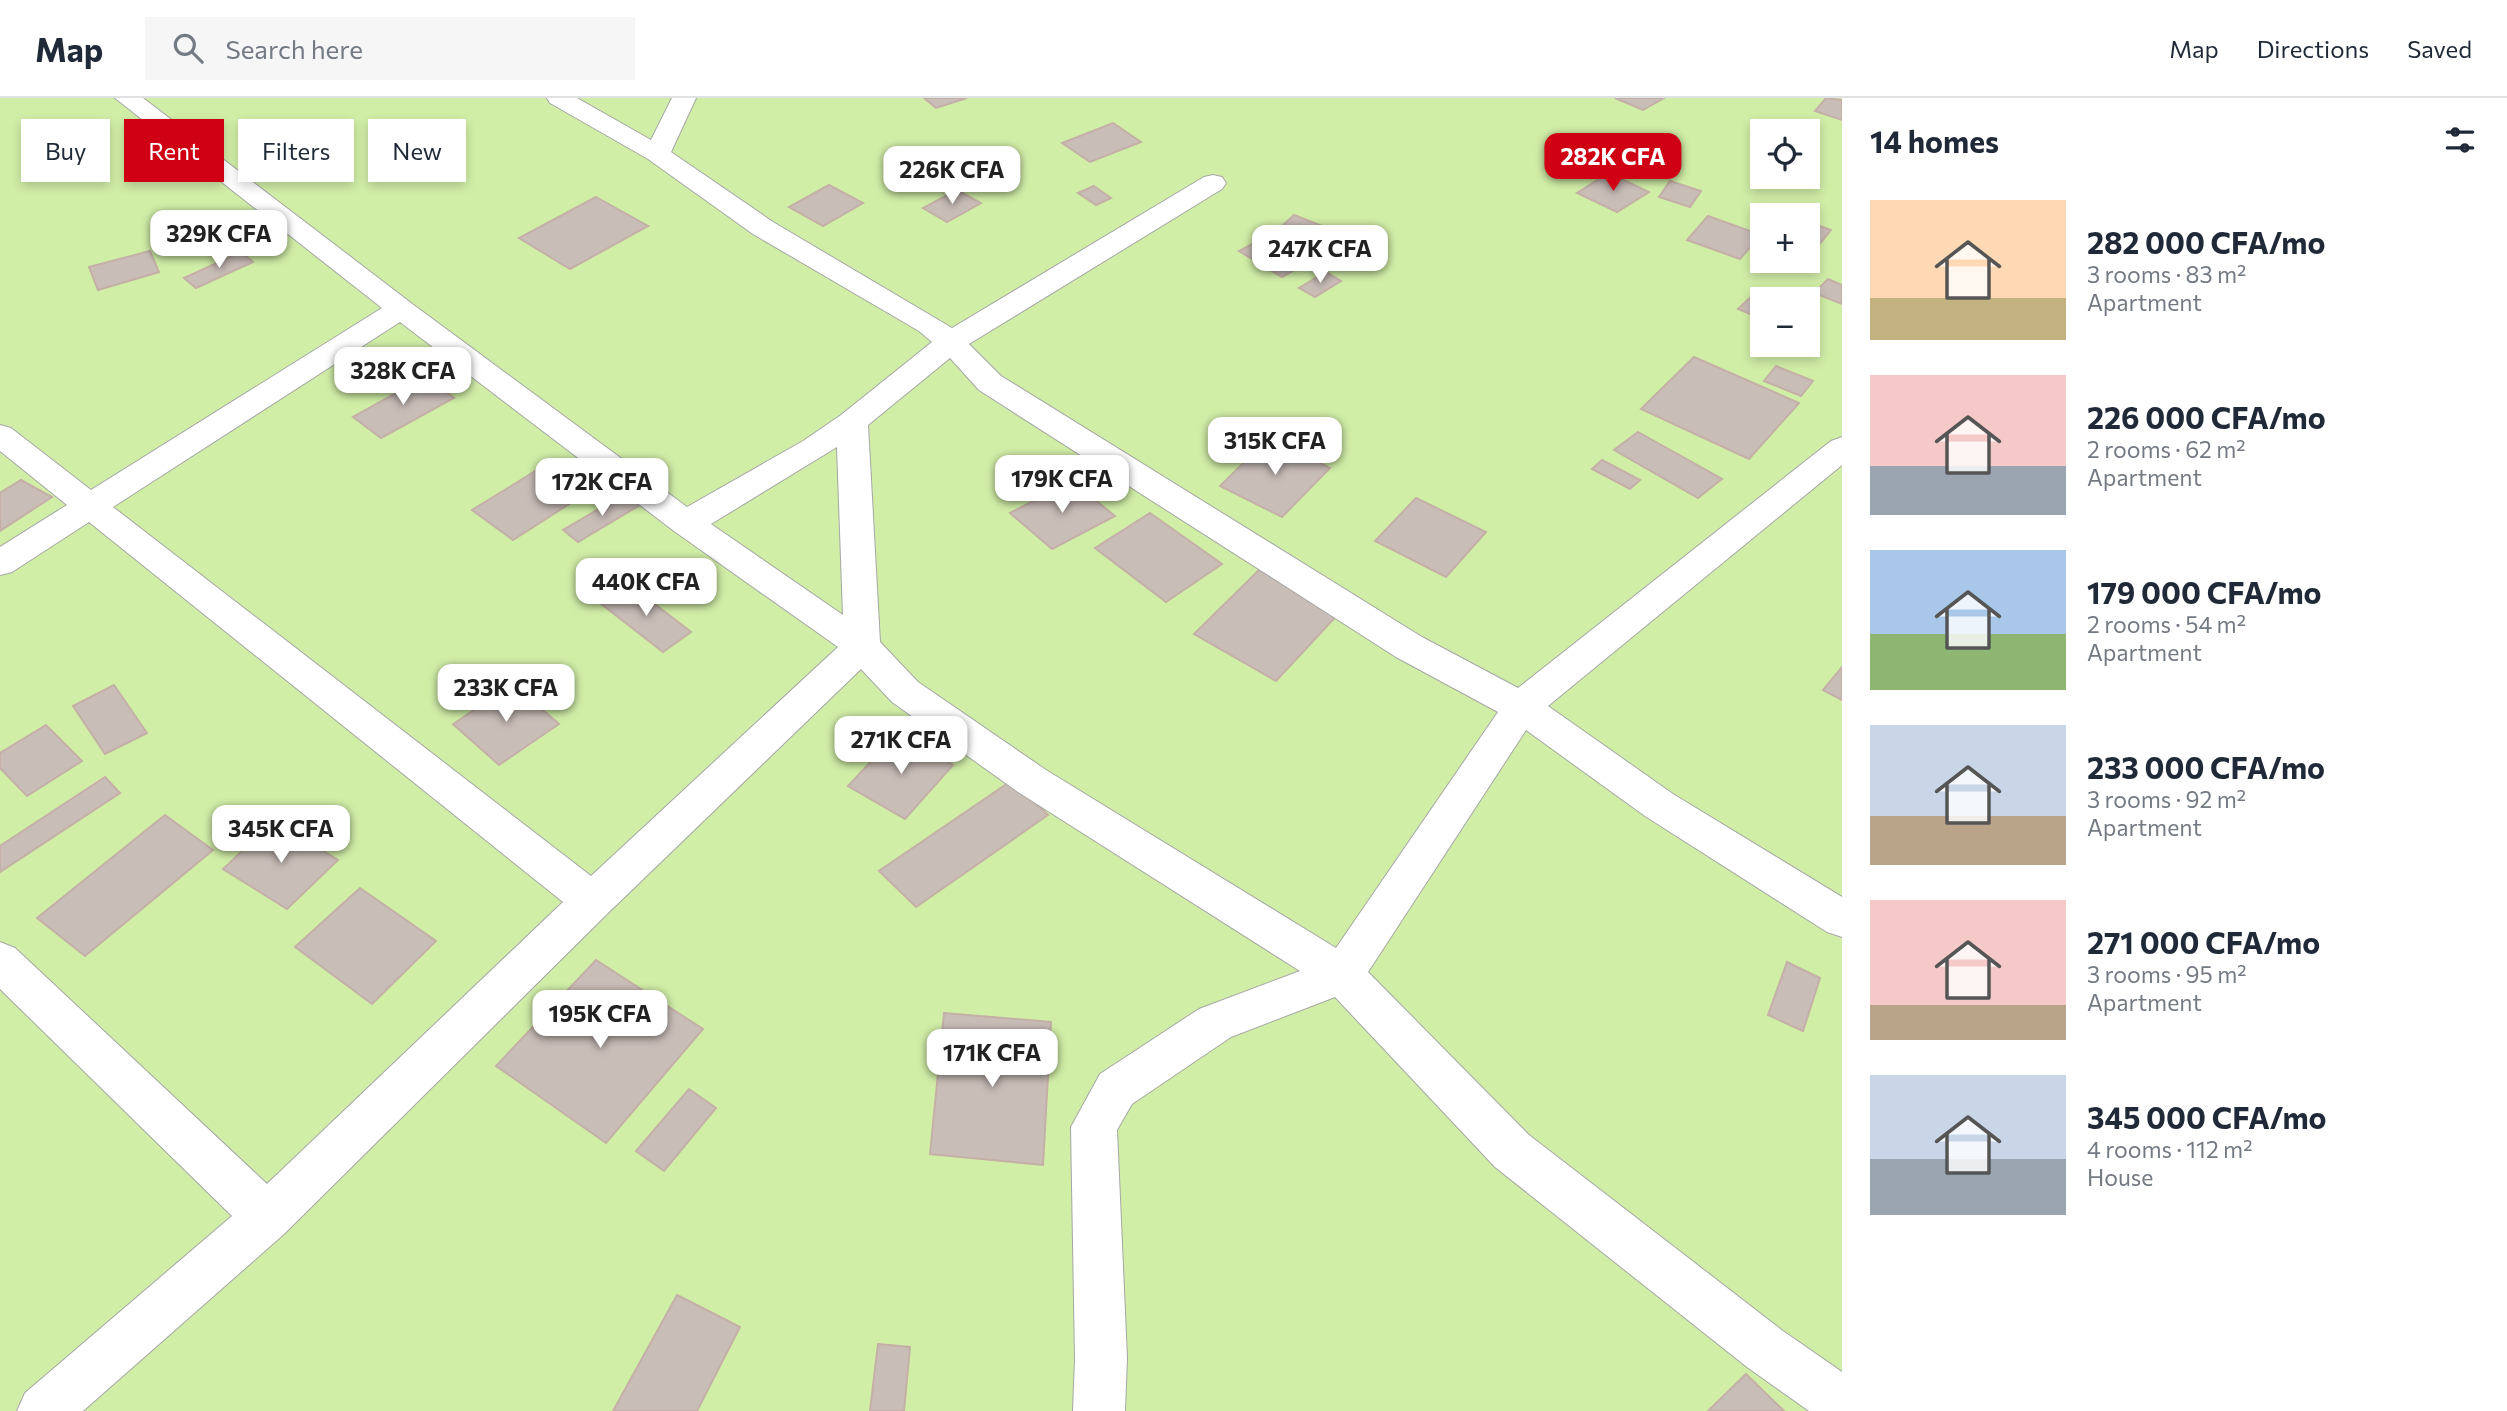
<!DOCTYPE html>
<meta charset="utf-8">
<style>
body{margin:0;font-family:Commissioner,sans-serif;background:#f6f6f7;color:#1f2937;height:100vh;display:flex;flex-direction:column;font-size:26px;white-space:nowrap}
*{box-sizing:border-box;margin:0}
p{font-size:23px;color:#747a83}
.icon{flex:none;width:38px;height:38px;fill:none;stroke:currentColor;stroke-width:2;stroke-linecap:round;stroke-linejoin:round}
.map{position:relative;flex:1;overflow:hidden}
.side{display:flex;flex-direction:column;background:#fff;width:665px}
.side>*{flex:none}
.top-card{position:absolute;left:21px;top:21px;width:665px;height:63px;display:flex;gap:14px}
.tools{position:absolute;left:1750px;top:21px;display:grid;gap:14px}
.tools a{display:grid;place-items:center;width:70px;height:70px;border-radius:0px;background:#fff;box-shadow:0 4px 10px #0003;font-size:35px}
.price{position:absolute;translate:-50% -60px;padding:0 16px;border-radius:14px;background:#fff;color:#222;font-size:23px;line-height:46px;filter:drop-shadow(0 2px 4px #0008)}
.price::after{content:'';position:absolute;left:50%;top:42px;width:21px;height:16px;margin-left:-10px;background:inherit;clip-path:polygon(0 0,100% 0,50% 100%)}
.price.selected{background:#cf0014;color:#fff}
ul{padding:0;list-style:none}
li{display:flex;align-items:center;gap:21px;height:175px;padding:0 28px}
li span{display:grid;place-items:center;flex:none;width:196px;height:140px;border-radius:0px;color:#555}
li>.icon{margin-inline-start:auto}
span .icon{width:84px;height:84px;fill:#fffc;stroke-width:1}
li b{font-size:30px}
h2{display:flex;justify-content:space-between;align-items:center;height:84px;padding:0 28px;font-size:30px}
.tag{padding:0 24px;border-radius:0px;background:#fff;box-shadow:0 4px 10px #0003;font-size:24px;line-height:63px}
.tag.selected{background:#cf0014;color:#fff}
header{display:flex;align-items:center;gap:42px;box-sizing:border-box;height:98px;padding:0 35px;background:#fff;border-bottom:2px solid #e0e1e3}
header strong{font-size:33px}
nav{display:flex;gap:38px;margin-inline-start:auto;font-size:24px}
.search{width:490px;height:63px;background:#f6f6f7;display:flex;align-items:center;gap:18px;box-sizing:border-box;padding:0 24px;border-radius:0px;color:#747a83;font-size:26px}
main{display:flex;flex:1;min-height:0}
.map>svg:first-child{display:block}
.grass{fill:#d1eea7;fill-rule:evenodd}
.building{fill:#c9bdb8;stroke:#c4b0a6;stroke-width:2}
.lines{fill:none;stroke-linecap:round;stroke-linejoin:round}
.minor-casing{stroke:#a6a6a6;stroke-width:2}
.minor{fill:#fff;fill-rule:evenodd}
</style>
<header>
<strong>Map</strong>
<div class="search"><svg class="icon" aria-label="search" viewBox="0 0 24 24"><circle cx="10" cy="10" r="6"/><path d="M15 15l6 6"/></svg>Search here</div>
<nav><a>Map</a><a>Directions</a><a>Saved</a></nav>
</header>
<main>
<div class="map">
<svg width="1842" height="1313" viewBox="0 0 1842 1313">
<rect width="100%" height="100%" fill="#f1ece5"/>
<path class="grass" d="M0,0H1842V1313H0ZM1762,33H1808V79H1762ZM1762,117H1808V163H1762ZM1762,201H1808V247H1762Z"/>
<g class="building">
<path d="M924,0H967L936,10Z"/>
<path d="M1615,0H1664L1643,12Z"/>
<path d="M1826,0L1842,2V22L1815,13Z"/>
<path d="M1113,25L1141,44L1090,64L1062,45Z"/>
<path d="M1623,53L1657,67L1642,78L1608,65Z"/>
<path d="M1609,75L1649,94L1617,114L1577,95Z"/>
<path d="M1670,83L1701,93L1690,109L1659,99Z"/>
<path d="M829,87L863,105L823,128L789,109Z"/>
<path d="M1094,88L1111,100L1096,107L1078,95Z"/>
<path d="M957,92L981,105L947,124L923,110Z"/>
<path d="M596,99L648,128L570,171L519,140Z"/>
<path d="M1294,117L1335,133L1322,145L1281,129Z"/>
<path d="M1708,118L1761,137L1740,161L1687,142Z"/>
<path d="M1808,124L1831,132L1818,148L1808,145Z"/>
<path d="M1258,143L1300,169L1282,179L1239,153Z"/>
<path d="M150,153L159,174L98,192L89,169Z"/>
<path d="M241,154L253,164L196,190L184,180Z"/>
<path d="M1326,174L1341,183L1315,199L1299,190Z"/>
<path d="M1828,181L1842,187V206L1814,195Z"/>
<path d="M1752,198L1762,202V221L1738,211Z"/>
<path d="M1694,259L1799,305L1749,361L1641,311Z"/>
<path d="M404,260L419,269L386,288L371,278Z"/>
<path d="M1776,268L1813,283L1801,298L1764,283Z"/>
<path d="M425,279L454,300L381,340L353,319Z"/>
<path d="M1638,334L1722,381L1698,400L1614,352Z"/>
<path d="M1269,340L1330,370L1282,419L1220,388Z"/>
<path d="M1602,362L1640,382L1630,391L1592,371Z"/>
<path d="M550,364L591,392L513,442L472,412Z"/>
<path d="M21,382L52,399L0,433V395Z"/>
<path d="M1072,383L1115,418L1052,451L1010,415Z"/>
<path d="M626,395L640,407L578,444L563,432Z"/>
<path d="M1416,400L1486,434L1446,479L1375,443Z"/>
<path d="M1150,415L1222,466L1166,504L1095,450Z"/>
<path d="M1262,469L1342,512L1276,583L1194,536Z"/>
<path d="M629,486L691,534L663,554L600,505Z"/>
<path d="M1842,569V602L1823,592Z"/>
<path d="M513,586L559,626L499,667L453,626Z"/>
<path d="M114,587L147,635L105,656L73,608Z"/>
<path d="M46,627L82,663L27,698L0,670V655Z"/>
<path d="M897,636L953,667L905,721L848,688Z"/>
<path d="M105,679L120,695L0,774V748Z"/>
<path d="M1011,683L1048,717L916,809L879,773Z"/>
<path d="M165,717L213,752L85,858L37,820Z"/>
<path d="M274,723L338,762L287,811L223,771Z"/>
<path d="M360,790L436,843L372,906L295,849Z"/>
<path d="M596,862L703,931L606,1045L496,968Z"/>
<path d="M1787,864L1820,880L1803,933L1768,917Z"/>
<path d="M944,915L1051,924L1043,1067L930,1056Z"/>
<path d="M689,991L716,1010L664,1073L636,1053Z"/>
<path d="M677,1197L740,1229L697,1313H613Z"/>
<path d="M878,1246L910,1249L904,1313H870Z"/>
<path d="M1746,1276L1784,1313H1708Z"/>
</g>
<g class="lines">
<g class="minor-casing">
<path id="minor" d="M115,0H143L411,205L687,409L803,343L841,317L932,244L919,233L753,136L648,61L550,5L547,0H577L651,42L672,0H696L671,54L773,124L952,230L1204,79L1213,77L1222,79L1226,85L1222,91L969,246L1001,278L1422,539L1518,590L1831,343L1842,339V367L1548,608L1673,696L1842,799V839L1827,834L1645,718L1526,632L1368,874L1529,1037L1783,1233L1842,1274V1313H1809L1747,1269L1495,1069L1335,899L1231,939L1132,1006L1117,1032L1127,1260L1125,1313H1073L1075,1260L1071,1029L1100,976L1199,911L1300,873L1018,694L892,604L861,571L607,816L284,1136L83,1313H17L25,1295L232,1118L0,891V844L15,850L267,1086L563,804L89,424L12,474L0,477V449L67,407L0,353V327L11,330L91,392L382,210ZM400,224L674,433L838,549L591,778L113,409ZM950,260L979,292L1396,559L1498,614L1336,850L1046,672L918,584L880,544L868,327ZM837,349L843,517L711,426Z"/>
</g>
<use href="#minor" class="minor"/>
</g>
</svg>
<div class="tools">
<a><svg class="icon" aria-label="locate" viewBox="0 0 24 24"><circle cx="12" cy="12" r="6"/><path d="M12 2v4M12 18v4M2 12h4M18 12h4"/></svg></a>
<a>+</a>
<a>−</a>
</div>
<b class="price selected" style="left:1613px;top:95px">282K CFA</b>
<b class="price" style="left:952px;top:108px">226K CFA</b>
<b class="price" style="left:219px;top:172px">329K CFA</b>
<b class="price" style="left:1320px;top:187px">247K CFA</b>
<b class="price" style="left:403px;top:309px">328K CFA</b>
<b class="price" style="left:1275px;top:379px">315K CFA</b>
<b class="price" style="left:1062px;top:417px">179K CFA</b>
<b class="price" style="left:602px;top:420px">172K CFA</b>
<b class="price" style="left:646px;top:520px">440K CFA</b>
<b class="price" style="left:506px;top:626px">233K CFA</b>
<b class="price" style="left:901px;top:678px">271K CFA</b>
<b class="price" style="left:281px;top:767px">345K CFA</b>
<b class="price" style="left:600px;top:952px">195K CFA</b>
<b class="price" style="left:992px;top:991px">171K CFA</b>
<div class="top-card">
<a class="tag">Buy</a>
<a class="tag selected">Rent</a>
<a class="tag">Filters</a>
<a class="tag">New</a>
</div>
</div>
<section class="side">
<h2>14 homes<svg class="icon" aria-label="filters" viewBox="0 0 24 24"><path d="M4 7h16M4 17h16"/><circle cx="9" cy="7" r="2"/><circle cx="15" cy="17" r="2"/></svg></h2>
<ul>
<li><span style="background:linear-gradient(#ffd9b3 70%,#c2b280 0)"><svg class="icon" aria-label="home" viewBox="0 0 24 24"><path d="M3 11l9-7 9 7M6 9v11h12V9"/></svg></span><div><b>282 000 CFA/mo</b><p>3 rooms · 83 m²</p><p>Apartment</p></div></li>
<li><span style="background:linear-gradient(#f6c9c9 65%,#9aa5b1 0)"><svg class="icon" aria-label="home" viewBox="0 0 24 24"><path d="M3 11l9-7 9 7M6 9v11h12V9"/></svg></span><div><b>226 000 CFA/mo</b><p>2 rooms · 62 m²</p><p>Apartment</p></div></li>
<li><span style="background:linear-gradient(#a9c7e8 60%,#8fb573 0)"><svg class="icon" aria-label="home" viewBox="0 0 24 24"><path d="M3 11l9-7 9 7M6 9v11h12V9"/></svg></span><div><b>179 000 CFA/mo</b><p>2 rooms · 54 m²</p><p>Apartment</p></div></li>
<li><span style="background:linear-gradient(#c9d6e8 65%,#b9a48a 0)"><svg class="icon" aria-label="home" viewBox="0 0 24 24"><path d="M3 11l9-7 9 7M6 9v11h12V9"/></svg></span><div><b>233 000 CFA/mo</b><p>3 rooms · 92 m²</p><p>Apartment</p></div></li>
<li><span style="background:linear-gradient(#f6c9c9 75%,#b9a48a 0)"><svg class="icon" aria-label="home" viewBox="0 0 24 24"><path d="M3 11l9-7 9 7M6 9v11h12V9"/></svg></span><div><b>271 000 CFA/mo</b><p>3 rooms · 95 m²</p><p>Apartment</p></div></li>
<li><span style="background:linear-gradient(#c9d6e8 60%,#9aa5b1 0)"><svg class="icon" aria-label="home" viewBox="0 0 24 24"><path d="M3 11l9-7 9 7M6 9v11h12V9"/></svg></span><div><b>345 000 CFA/mo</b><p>4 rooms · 112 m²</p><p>House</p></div></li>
</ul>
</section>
</main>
